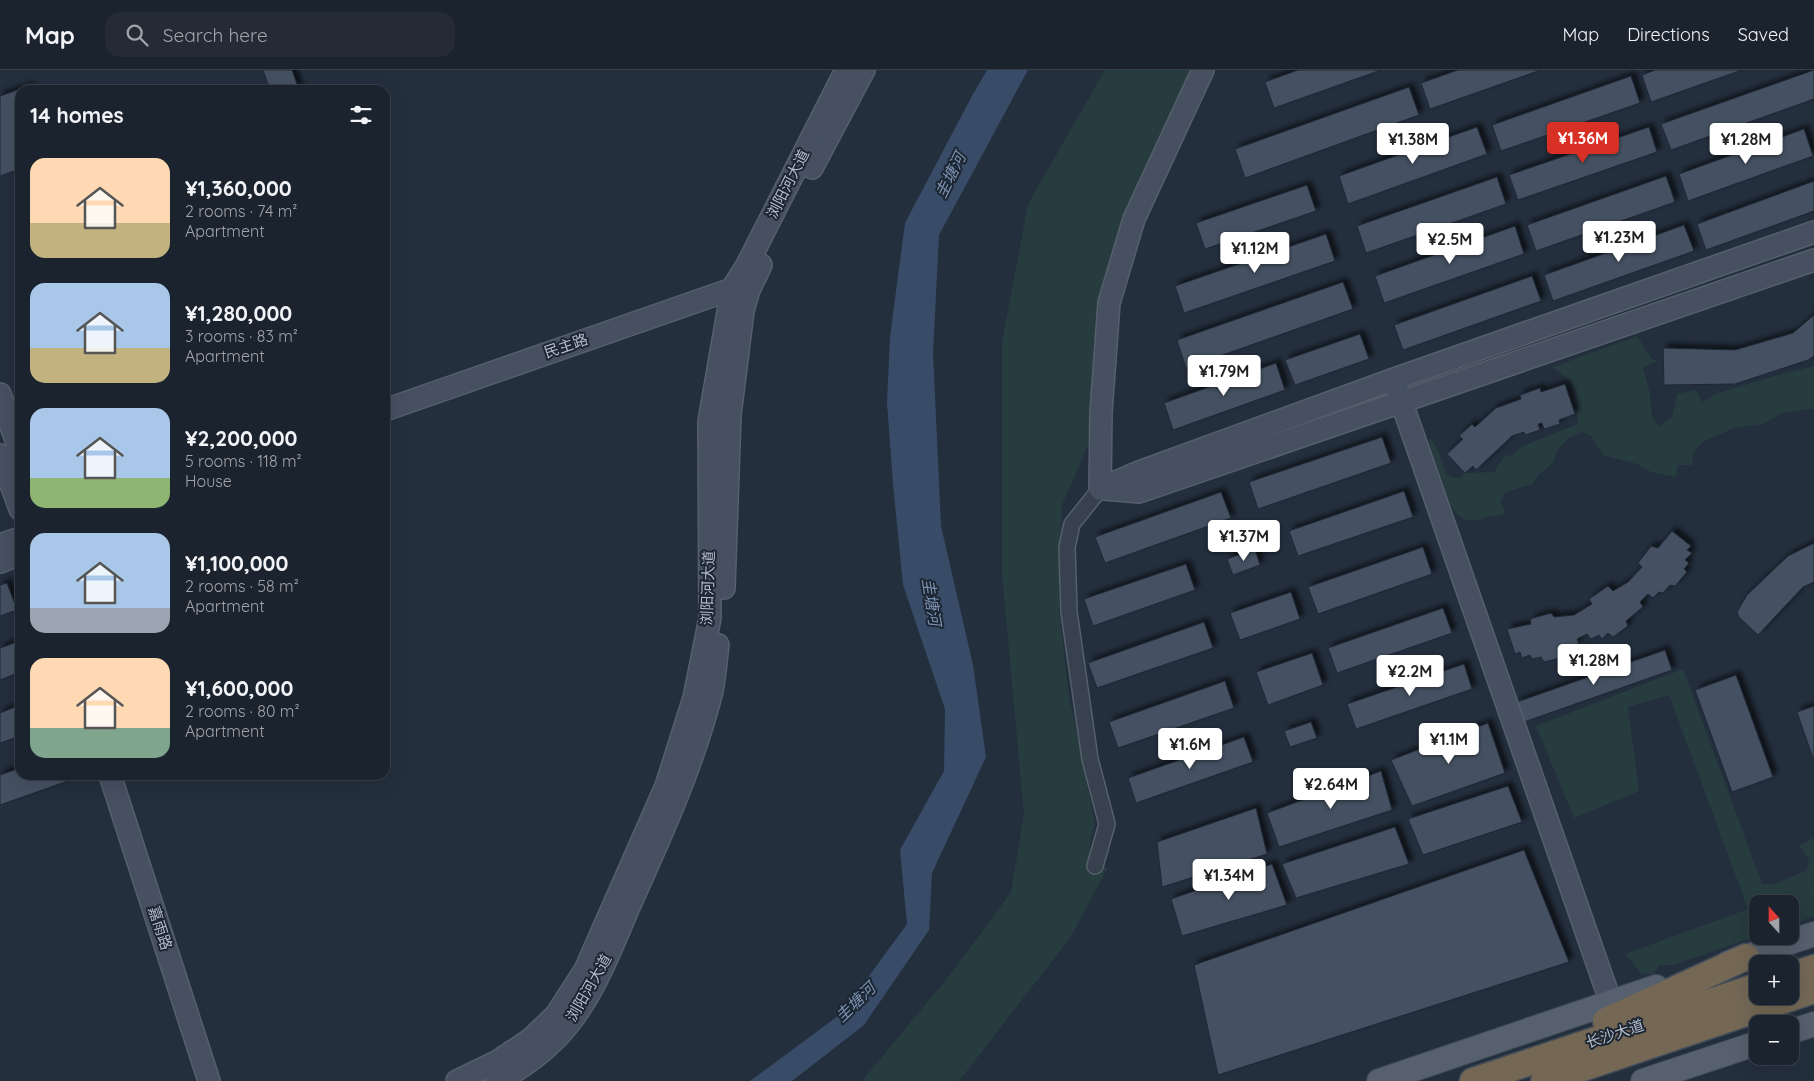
<!DOCTYPE html>
<meta charset="utf-8">
<style>
body{margin:0;font-family:Quicksand,"Noto Sans SC",sans-serif;background:#242b36;color:#f1f3f6;height:100vh;display:flex;flex-direction:column;font-size:19px;white-space:nowrap}
*{box-sizing:border-box;margin:0}
p{font-size:16px;color:#a0a4aa}
.icon{flex:none;width:28px;height:28px;fill:none;stroke:currentColor;stroke-width:2;stroke-linecap:round;stroke-linejoin:round}
.map{position:relative;flex:1;overflow:hidden}
.details{position:absolute;left:15px;top:15px;width:375px;height:695px;display:flex;flex-direction:column;background:#1b232e;border-radius:15px;box-shadow:0 5px 20px #0002,0 0 0 1px #39404a}
.details>*{flex:none}
.needle{width:32px;rotate:339deg}
.tools{position:absolute;left:1749px;top:825px;display:grid;gap:10px}
.tools a{display:grid;place-items:center;width:50px;height:50px;border-radius:10px;background:#1b232e;box-shadow:0 5px 20px #0002,0 0 0 1px #39404a;font-size:25px}
.price{position:absolute;translate:-50% -42px;padding:0 11px;border-radius:5px;background:#fff;color:#222;font-size:16px;line-height:32px;filter:drop-shadow(0 1px 2px #0008)}
.price::after{content:'';position:absolute;left:50%;top:30px;width:15px;height:11px;margin-left:-8px;background:inherit;clip-path:polygon(0 0,100% 0,50% 100%)}
.price.selected{background:#d93025;color:#fff}
ul{padding:0;list-style:none}
li{display:flex;align-items:center;gap:15px;height:125px;padding:0 15px}
li span{display:grid;place-items:center;flex:none;width:140px;height:100px;border-radius:15px;color:#555}
li>.icon{margin-inline-start:auto}
span .icon{width:60px;height:60px;fill:#fffc;stroke-width:1}
li b{font-size:21px}
h2{display:flex;justify-content:space-between;align-items:center;height:60px;padding:0 15px;font-size:21px}
header{display:flex;align-items:center;gap:30px;box-sizing:border-box;height:70px;padding:0 25px;background:#1b232e;border-bottom:1px solid #39404a}
header strong{font-size:24px}
nav{display:flex;gap:28px;margin-inline-start:auto;font-size:18px}
.search{width:350px;height:45px;background:#242b36;display:flex;align-items:center;gap:12px;box-sizing:border-box;padding:0 18px;border-radius:15px;color:#a0a4aa;font-size:19px}
.map>svg:first-child{display:block}
.green{fill:#263c3f}
.water{fill:#394c67}
.building{fill:#455162;stroke:#1f2835;filter:url(#shadow)}
.lines{fill:none;stroke-linecap:round;stroke-linejoin:round}
.street-casing{stroke:#565f6c;stroke-width:18}
.secondary-casing{stroke:#565f6c;stroke-width:24}
.primary-casing{stroke:#414a57;stroke-width:26}
.highway-casing{stroke:#434c59;stroke-width:29}
.street{stroke:#38414e;stroke-width:15}
.secondary{stroke:#465061;stroke-width:21}
.primary{stroke:#56606e;stroke-width:24}
.highway{stroke:#746855;stroke-width:26}
.labels{text-anchor:middle;stroke-width:4;stroke-linejoin:round;paint-order:stroke}
.street-label{font-size:15px;fill:#b4bcc9;stroke:#1d2633}
.water-label{font-size:16px;font-style:italic;fill:#7c92b1;stroke:#1d2633}
</style>
<header>
<strong>Map</strong>
<div class="search"><svg class="icon" aria-label="search" viewBox="0 0 24 24"><circle cx="10" cy="10" r="6"/><path d="M15 15l6 6"/></svg>Search here</div>
<nav><a>Map</a><a>Directions</a><a>Saved</a></nav>
</header>
<div class="map">
<svg width="1814" height="1011" viewBox="0 0 1814 1011">
<defs>
<filter id="shadow"><feDropShadow dx="4.5" dy="-4.5" stdDeviation="2.5" flood-color="#0009"/></filter>
</defs>
<rect width="100%" height="100%" fill="#242f3e"/>
<g class="green">
<path d="M1105,0H1197L1122,148L1100,227L1092,366L1062,435L1059,539L1069,626L1095,753L1089,778L1107,799L1070,868L959,1011H862L953,901L1011,822L1024,744L1002,504V272L1028,134Z"/>
<path d="M1637,266L1652,289L1658,291L1643,297L1650,324L1652,346L1659,356L1672,347L1677,324L1695,320L1703,332L1715,324L1782,304L1814,296V340L1807,339L1780,344L1764,354L1734,358L1704,371L1694,382L1692,395H1678L1676,407L1651,402L1637,394L1603,385L1591,366L1583,362L1567,369L1557,381L1553,393L1538,405L1533,414L1506,422L1500,432L1506,443C1499,446 1494,446 1487,447C1482,448 1477,451 1472,451C1450,449 1448,424 1440,407C1435,396 1426,380 1430,367L1437,378L1447,405L1460,409L1465,403L1494,402L1504,387L1514,384L1521,377L1578,354C1577,319 1581,320 1553,297Z"/>
<path d="M1683,599L1762,814H1775L1807,800L1809,790L1799,776L1812,768L1814,771V846L1790,855V834H1758L1757,866L1673,895H1659L1654,904H1642L1625,884L1748,839L1669,625L1628,637L1639,721L1574,748L1536,656Z"/>
</g>
<path class="water" d="M987,0H1028L939,165L933,283L941,456L973,595L986,687L932,803L929,860L864,955L792,1011H750L842,943L907,854L900,780L944,701L945,639L903,515L893,414L887,332L890,267L905,153L972,26Z"/>
<g class="building">
<path d="M263,0H292L299,20H270Z"/>
<path d="M1298,0H1381L1274,38L1265,12Z"/>
<path d="M1458,0H1541L1430,39L1421,13Z"/>
<path d="M1655,0H1742L1651,32L1642,5Z"/>
<path d="M1814,0V29L1671,80L1661,54Z"/>
<path d="M1631,6L1640,33L1501,81L1492,55Z"/>
<path d="M29,16L30,20H20V99L0,106V26Z"/>
<path d="M1409,17L1419,45L1245,108L1235,79Z"/>
<path d="M1477,57L1487,84L1348,134L1339,106Z"/>
<path d="M1649,57L1657,82L1518,130L1509,105Z"/>
<path d="M1804,59L1813,86L1688,131L1679,104Z"/>
<path d="M1666,106L1675,132L1536,181L1527,155Z"/>
<path d="M1497,107L1506,134L1366,183L1357,156Z"/>
<path d="M1814,111V141L1706,180L1697,154Z"/>
<path d="M1307,115L1316,141L1205,179L1196,153Z"/>
<path d="M1684,155L1694,181L1553,231L1544,205Z"/>
<path d="M1515,156L1524,184L1384,233L1375,206Z"/>
<path d="M1326,164L1335,191L1184,243L1175,216Z"/>
<path d="M1532,206L1541,231L1403,280L1394,255Z"/>
<path d="M1343,212L1353,239L1186,298L1177,270Z"/>
<path d="M1814,245V286L1808,290L1735,314L1664,315L1663,278L1735,280L1793,263Z"/>
<path d="M1360,264L1369,289L1295,315L1285,290Z"/>
<path d="M1276,293L1285,320L1173,360L1164,333Z"/>
<path d="M1565,314L1575,344L1559,350L1560,354L1544,359L1542,353L1538,354L1540,360L1525,365L1524,362L1512,366L1476,400L1473,396L1465,403L1447,384L1463,369L1459,366L1472,354L1475,357L1496,338L1521,329L1520,325L1540,318L1541,322Z"/>
<path d="M1382,367L1391,393L1258,439L1249,412Z"/>
<path d="M1404,421L1413,447L1298,486L1289,461Z"/>
<path d="M1221,422L1231,448L1105,493L1095,467Z"/>
<path d="M1672,461L1691,476L1687,480L1692,483L1685,490L1689,493L1684,499L1687,502L1675,516L1670,515L1663,523L1659,522L1653,528L1648,524L1640,532L1643,537L1626,551L1628,556L1613,567L1608,563L1602,569L1599,565L1591,569L1587,564L1577,569L1579,574L1569,576L1570,580L1558,583L1560,588L1544,592L1541,587L1532,589L1530,585L1522,588L1520,582L1515,584L1507,559L1531,554L1530,549L1551,543L1554,547L1574,545L1592,534L1589,529L1608,516L1613,521L1628,512L1642,497L1638,493L1651,476L1658,478Z"/>
<path d="M1814,473V512L1803,517L1758,565L1739,547L1737,542L1747,525L1788,486Z"/>
<path d="M1423,477L1432,504L1318,544L1308,517Z"/>
<path d="M1255,479L1260,495L1233,505L1227,489Z"/>
<path d="M1186,494L1195,520L1093,556L1084,529Z"/>
<path d="M7,513L17,540L0,546V515Z"/>
<path d="M1291,522L1300,549L1240,570L1230,543Z"/>
<path d="M1443,538L1452,563L1337,603L1328,578Z"/>
<path d="M1204,552L1213,578L1097,618L1088,593Z"/>
<path d="M20,571V602L0,610V578Z"/>
<path d="M1665,580L1672,600L1524,652L1517,632Z"/>
<path d="M1312,583L1323,615L1268,635L1256,602Z"/>
<path d="M1464,594L1472,619L1356,659L1347,634Z"/>
<path d="M1736,605L1773,707L1732,722L1695,620Z"/>
<path d="M1225,611L1234,638L1118,678L1109,652Z"/>
<path d="M20,635V666L0,673V643Z"/>
<path d="M1814,636V691L1797,642Z"/>
<path d="M1311,652L1317,668L1290,677L1284,661Z"/>
<path d="M1488,653L1505,703L1412,736L1391,690Z"/>
<path d="M1244,667L1253,692L1136,733L1128,708Z"/>
<path d="M20,698V705L82,706L0,735V705Z"/>
<path d="M1381,701L1392,740L1279,777L1267,743Z"/>
<path d="M1508,716L1522,752L1423,785L1408,749Z"/>
<path d="M1256,738L1267,784L1162,817L1157,772Z"/>
<path d="M1395,757L1409,794L1296,828L1282,794Z"/>
<path d="M1524,780L1569,892L1218,1005L1194,895Z"/>
<path d="M1272,794L1287,835L1182,866L1171,829Z"/>
</g>
<g class="lines">
<g class="street-casing">
<path id="street" d="M1095,796L1107,754L1090,689L1069,542L1067,477L1072,454L1100,419"/>
</g>
<g class="secondary-casing">
<g id="secondary">
<path d="M812,98L864,0"/>
<path d="M1397,319L1611,933"/>
<path d="M0,324L20,382"/>
<path d="M385,340L732,219H743"/>
<path d="M0,385L20,439"/>
<path d="M1100,419L1139,402L1394,309L1814,162"/>
<path d="M1100,419L1101,343L1109,233L1134,149L1203,0"/>
<path d="M1105,419L1139,422L1814,190"/>
<path d="M0,475L20,468"/>
<path d="M0,492L20,484"/>
<path d="M724,518L730,345L743,241L749,220L761,195"/>
<path d="M110,705L209,1011"/>
<path d="M457,1011L498,991L531,969L556,945L585,900L666,716L694,628L710,548L709,351L732,219L747,195L846,0"/>
<path d="M497,1011C522,999 551,977 568,955C595,922 612,876 629,837C661,766 693,696 712,621C715,606 716,590 718,575"/>
</g>
</g>
<g class="primary-casing">
<g id="primary">
<path d="M1728,893L1814,864"/>
<path d="M1790,962L1814,954"/>
<path d="M1379,1011L1656,917"/>
<path d="M1643,1011L1758,973"/>
</g>
</g>
<g class="highway-casing">
<g id="highway">
<path d="M1790,906L1814,898"/>
<path d="M1606,951L1746,887"/>
<path d="M1473,1011L1758,916"/>
<path d="M1544,1011L1814,920"/>
</g>
</g>
<use href="#street" class="street"/>
<use href="#secondary" class="secondary"/>
<use href="#primary" class="primary"/>
<use href="#highway" class="highway"/>
</g>
<g class="labels">
<g class="street-label">
<text transform="translate(788 114) rotate(-63)" y="5">浏阳河大道</text>
<text transform="translate(566 276) rotate(-19)" y="5">民主路</text>
<text transform="translate(708 518) rotate(-88)" y="5">浏阳河大道</text>
<text transform="translate(160 858) rotate(72)" y="5">嘉雨路</text>
<text transform="translate(589 918) rotate(-60)" y="5">浏阳河大道</text>
<text transform="translate(1615 964) rotate(-18)" y="5">长沙大道</text>
</g>
<g class="water-label">
<text transform="translate(950 105) rotate(-64)" y="6">圭塘河</text>
<text transform="translate(932 532) rotate(81)" y="6">圭塘河</text>
<text transform="translate(855 932) rotate(-44)" y="6">圭塘河</text>
</g>
</g>
</svg>
<div class="tools">
<a><svg class="needle" viewBox="-14 -14 28 28"><path d="M0-13l5 13h-10z" fill="#e53935"/><path d="M0 13l5-13h-10z" fill="#a0a4aa"/></svg></a>
<a>+</a>
<a>−</a>
</div>
<b class="price selected" style="left:1583px;top:94px">¥1.36M</b>
<b class="price" style="left:1413px;top:95px">¥1.38M</b>
<b class="price" style="left:1746px;top:95px">¥1.28M</b>
<b class="price" style="left:1619px;top:193px">¥1.23M</b>
<b class="price" style="left:1450px;top:195px">¥2.5M</b>
<b class="price" style="left:1255px;top:204px">¥1.12M</b>
<b class="price" style="left:1224px;top:327px">¥1.79M</b>
<b class="price" style="left:1244px;top:492px">¥1.37M</b>
<b class="price" style="left:1594px;top:616px">¥1.28M</b>
<b class="price" style="left:1410px;top:627px">¥2.2M</b>
<b class="price" style="left:1449px;top:695px">¥1.1M</b>
<b class="price" style="left:1190px;top:700px">¥1.6M</b>
<b class="price" style="left:1331px;top:740px">¥2.64M</b>
<b class="price" style="left:1229px;top:831px">¥1.34M</b>
<section class="details">
<h2>14 homes<svg class="icon" aria-label="filters" viewBox="0 0 24 24"><path d="M4 7h16M4 17h16"/><circle cx="9" cy="7" r="2"/><circle cx="15" cy="17" r="2"/></svg></h2>
<ul>
<li><span style="background:linear-gradient(#ffd9b3 65%,#c2b280 0)"><svg class="icon" aria-label="home" viewBox="0 0 24 24"><path d="M3 11l9-7 9 7M6 9v11h12V9"/></svg></span><div><b>¥1,360,000</b><p>2 rooms · 74 m²</p><p>Apartment</p></div></li>
<li><span style="background:linear-gradient(#a9c7e8 65%,#c2b280 0)"><svg class="icon" aria-label="home" viewBox="0 0 24 24"><path d="M3 11l9-7 9 7M6 9v11h12V9"/></svg></span><div><b>¥1,280,000</b><p>3 rooms · 83 m²</p><p>Apartment</p></div></li>
<li><span style="background:linear-gradient(#a9c7e8 70%,#8fb573 0)"><svg class="icon" aria-label="home" viewBox="0 0 24 24"><path d="M3 11l9-7 9 7M6 9v11h12V9"/></svg></span><div><b>¥2,200,000</b><p>5 rooms · 118 m²</p><p>House</p></div></li>
<li><span style="background:linear-gradient(#a9c7e8 75%,#9aa5b1 0)"><svg class="icon" aria-label="home" viewBox="0 0 24 24"><path d="M3 11l9-7 9 7M6 9v11h12V9"/></svg></span><div><b>¥1,100,000</b><p>2 rooms · 58 m²</p><p>Apartment</p></div></li>
<li><span style="background:linear-gradient(#ffd9b3 70%,#7fa58c 0)"><svg class="icon" aria-label="home" viewBox="0 0 24 24"><path d="M3 11l9-7 9 7M6 9v11h12V9"/></svg></span><div><b>¥1,600,000</b><p>2 rooms · 80 m²</p><p>Apartment</p></div></li>
</ul>
</section>
</div>
